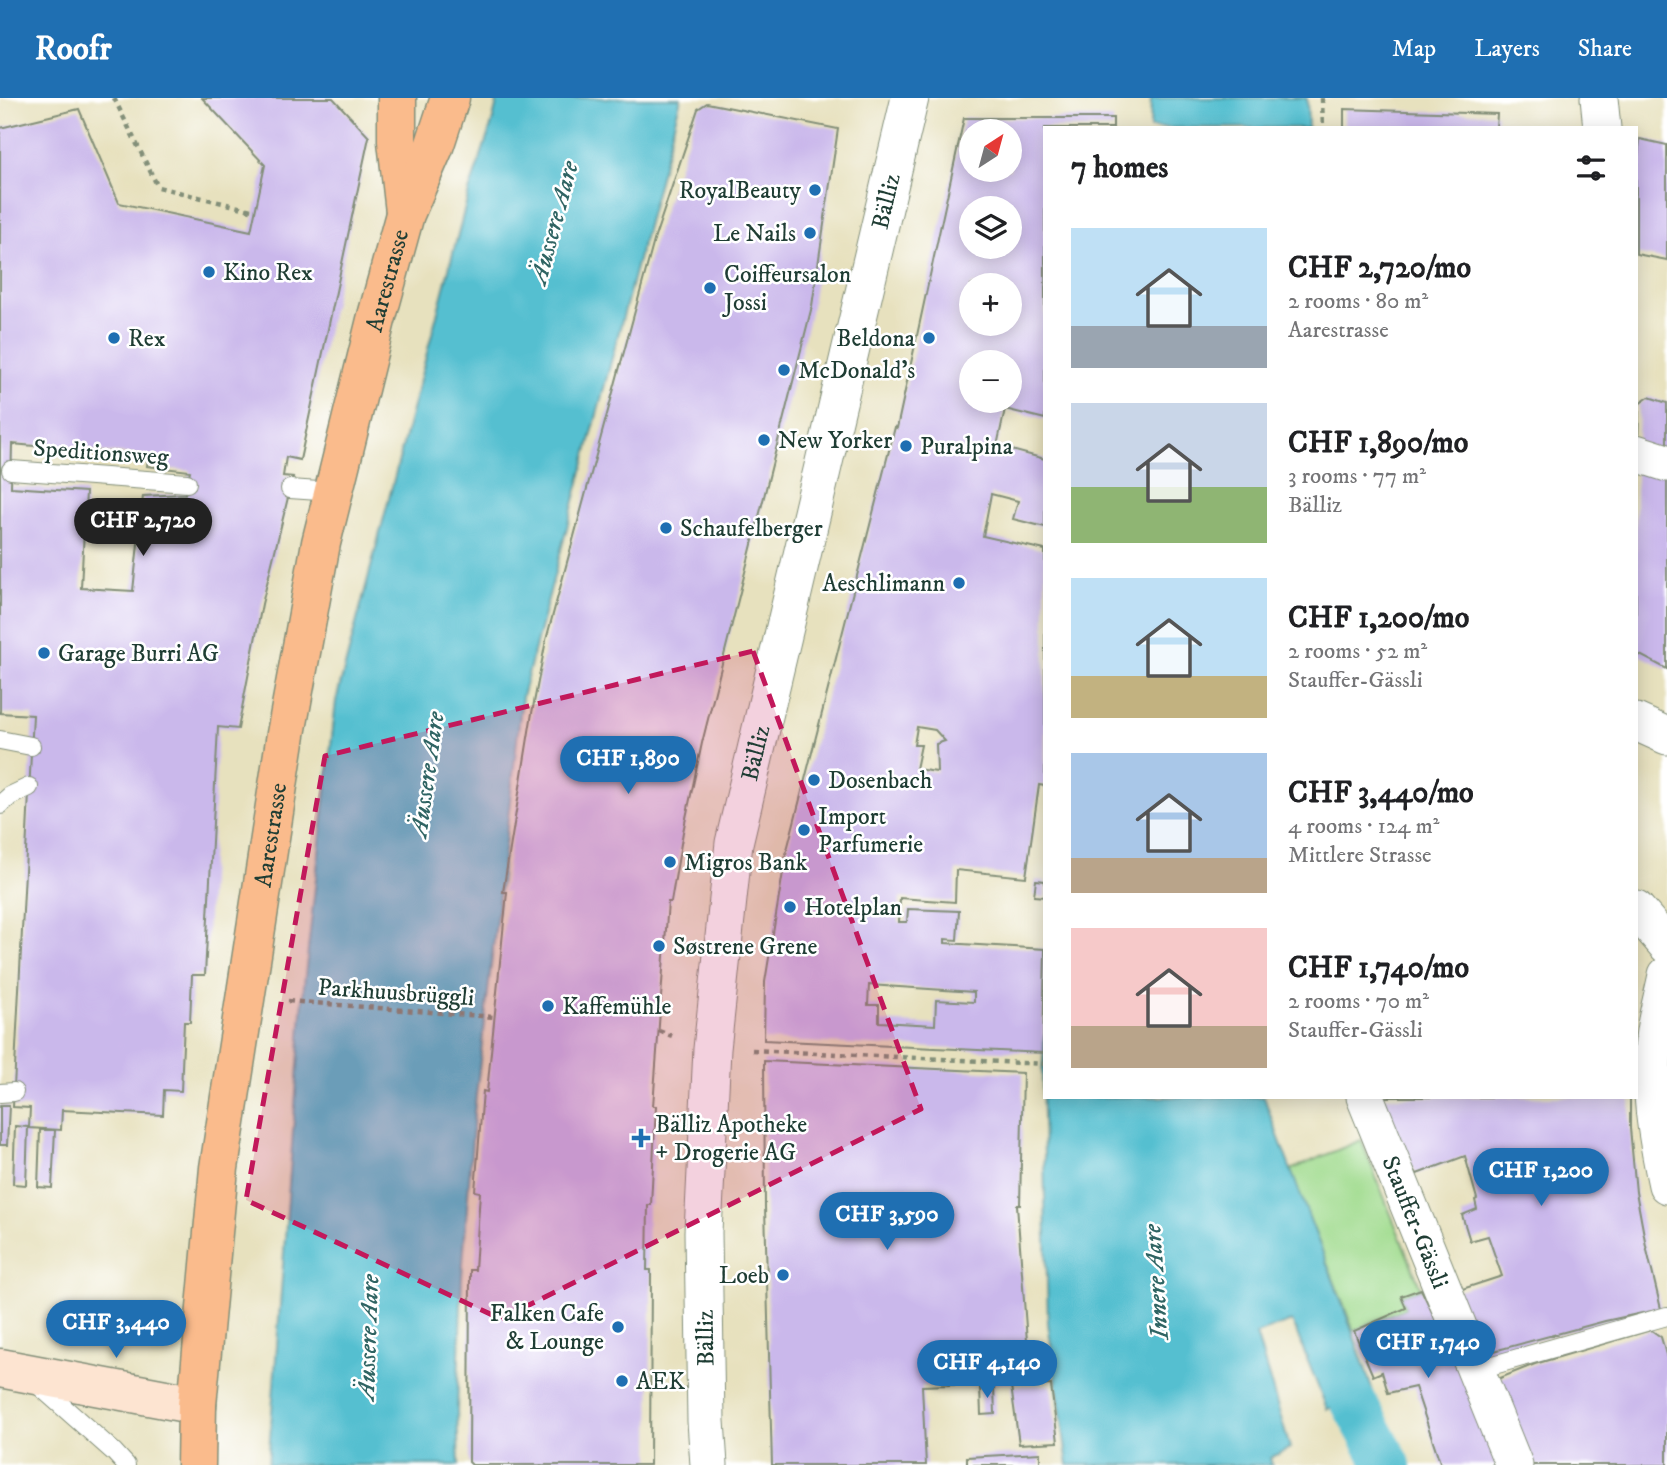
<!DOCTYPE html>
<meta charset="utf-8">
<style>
body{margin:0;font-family:"IM FELL DW Pica",serif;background:#f2f2f2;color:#202124;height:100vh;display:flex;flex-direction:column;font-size:26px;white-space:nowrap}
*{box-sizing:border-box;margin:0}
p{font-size:23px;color:#757577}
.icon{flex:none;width:38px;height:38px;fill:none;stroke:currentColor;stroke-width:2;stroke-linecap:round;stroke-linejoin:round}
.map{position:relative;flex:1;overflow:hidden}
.sheet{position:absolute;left:1043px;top:28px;width:595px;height:973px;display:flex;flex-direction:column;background:#fff;border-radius:0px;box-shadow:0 4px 18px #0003}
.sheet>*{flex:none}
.needle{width:46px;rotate:36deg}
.fabs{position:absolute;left:959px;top:21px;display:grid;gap:14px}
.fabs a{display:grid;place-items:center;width:63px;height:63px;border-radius:50%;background:#fff;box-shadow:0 4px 18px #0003;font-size:35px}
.price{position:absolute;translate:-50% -60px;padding:0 16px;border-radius:24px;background:#1f6fb2;color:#fff;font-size:23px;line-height:46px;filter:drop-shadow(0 2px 4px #0008)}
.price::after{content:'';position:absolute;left:50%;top:42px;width:21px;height:16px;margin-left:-10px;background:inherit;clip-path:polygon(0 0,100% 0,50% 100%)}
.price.selected{background:#222;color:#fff}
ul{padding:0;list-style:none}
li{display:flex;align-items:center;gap:21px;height:175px;padding:0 28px}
li span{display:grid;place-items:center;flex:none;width:196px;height:140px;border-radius:0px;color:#555}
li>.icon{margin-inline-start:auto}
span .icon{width:84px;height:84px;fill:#fffc;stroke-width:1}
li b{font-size:30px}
h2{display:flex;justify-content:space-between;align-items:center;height:84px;padding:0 28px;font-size:30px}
header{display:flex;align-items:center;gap:42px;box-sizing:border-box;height:98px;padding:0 35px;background:#1f6fb2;color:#fff}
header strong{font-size:33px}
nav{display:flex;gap:38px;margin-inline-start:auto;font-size:24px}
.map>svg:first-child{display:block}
.green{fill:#a0db8e;stroke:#608c61;stroke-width:2}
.water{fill:#54bfd0;stroke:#3a7e82;stroke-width:2}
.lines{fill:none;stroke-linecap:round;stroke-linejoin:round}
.canal{stroke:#54bfd0;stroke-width:46}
.building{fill:#cab8eb;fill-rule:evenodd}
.lane-casing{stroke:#838f79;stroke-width:20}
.street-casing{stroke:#838f79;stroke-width:39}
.secondary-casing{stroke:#838f79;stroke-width:41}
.primary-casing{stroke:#838f79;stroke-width:41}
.path{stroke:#838f79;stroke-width:4.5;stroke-dasharray:5 5;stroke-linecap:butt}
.lane{stroke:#fff;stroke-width:18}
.street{stroke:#fff;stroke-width:37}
.secondary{stroke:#fde4d1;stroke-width:38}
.primary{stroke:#fabb8c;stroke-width:38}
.marked{fill:#c2185b;fill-opacity:0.2;stroke:#c2185b;stroke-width:5;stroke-dasharray:14 9;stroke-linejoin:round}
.poi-dot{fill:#1f6fb2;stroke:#fff;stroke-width:2.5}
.labels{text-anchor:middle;stroke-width:5;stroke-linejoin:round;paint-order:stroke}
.poi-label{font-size:24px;fill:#1f3d34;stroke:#fff;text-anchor:start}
.street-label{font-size:24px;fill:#1f3d34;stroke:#fff}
.water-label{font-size:26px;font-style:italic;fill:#2f6463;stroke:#fff}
</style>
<header>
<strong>Roofr</strong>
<nav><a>Map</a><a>Layers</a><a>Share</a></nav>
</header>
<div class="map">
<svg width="1667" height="1367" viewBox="0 0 1667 1367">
<rect width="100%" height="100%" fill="#fff"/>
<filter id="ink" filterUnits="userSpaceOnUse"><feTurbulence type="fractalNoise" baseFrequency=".0143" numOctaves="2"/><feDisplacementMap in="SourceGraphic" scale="14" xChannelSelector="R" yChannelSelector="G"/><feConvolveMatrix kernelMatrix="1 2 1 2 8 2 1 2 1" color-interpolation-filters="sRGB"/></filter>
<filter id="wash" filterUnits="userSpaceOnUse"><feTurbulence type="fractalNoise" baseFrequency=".00686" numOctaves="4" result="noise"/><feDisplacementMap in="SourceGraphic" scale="28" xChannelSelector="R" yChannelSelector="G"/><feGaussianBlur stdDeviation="1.57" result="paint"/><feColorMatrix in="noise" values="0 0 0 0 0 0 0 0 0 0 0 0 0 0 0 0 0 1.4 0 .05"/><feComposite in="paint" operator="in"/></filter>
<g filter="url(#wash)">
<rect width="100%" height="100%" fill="#e7e1be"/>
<path class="green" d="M1361,1042L1421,1191L1401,1198L1406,1210L1354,1233L1290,1072Z"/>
<g class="water">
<path d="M498,0H681L522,599L474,1015L462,1179L457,1312L459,1367H268L304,887L336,603L469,94L492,25Z"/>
<path d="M1151,0H1307L1308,30H1150Z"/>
<path d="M1045,937V999H1264C1299,1099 1342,1196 1374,1297L1327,1311L1292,1223L1256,1236L1290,1350L1270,1360L1272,1367H1068L1048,1225L1042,975Z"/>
</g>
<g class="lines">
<path class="canal" d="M1353,1303L1388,1367"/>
</g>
<g id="blocks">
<g class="building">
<path d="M202,0H333L369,39L300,362L286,359L283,378L293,379L262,506L238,631L218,629L205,877H192L190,924H184L181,993L164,992L163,1017L62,1012L61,1032L29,1030L30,1010L13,1009L33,617L0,615V30L79,11L119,105L251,133L265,67ZM12,346L148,358L147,368L190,373L185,396L143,398L133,493L81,490L86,394L11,389Z"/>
<path d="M707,5L838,31L812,208L702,645L683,734L671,804H668L653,1008H656L651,1107H648L647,1172H651L650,1367H472L469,1364L470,1172H475L480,1094L475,1093L483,993L487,994L507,794H503L532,615L546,542L655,139L698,11Z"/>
<path d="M1344,11L1497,16L1496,30H1344Z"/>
<path d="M964,20H1113V30H1045V321L1005,311L997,348L1045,361V429L1013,421L1018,403L991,396L983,438L1045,452V688L1039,687L1026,779L956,772L955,804L900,800L899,824H907L908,811L959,813L957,842L945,841V845L1045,851L1043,955L764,942L765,884L786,756L895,329L897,330ZM971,33H1010V72H971ZM971,110H1010V149H971ZM971,187H1010V226H971ZM971,264H1010V303H971ZM917,629L935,632L945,643L936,646L937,674L916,671L921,647H914ZM869,887L974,894V904L936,902L935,927L879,924V907H868Z"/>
<path d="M1640,41L1667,47V162L1636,156V76Z"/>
<path d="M1649,299L1667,305V354L1638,344L1639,306Z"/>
<path d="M1636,368L1667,375V571L1636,555Z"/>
<path d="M1036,782L1045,783V799L1034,798Z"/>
<path d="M764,963L1023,975L1020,1107H1017L1030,1284L922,1288L926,1367H772L765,1109Z"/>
<path d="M1383,999H1630V1030L1636,1094L1646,1148L1661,1211L1605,1223L1483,1256L1456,1193L1502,1178L1488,1138L1470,1143L1462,1117L1477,1111L1475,1102L1477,1101L1465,1058L1417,1076L1405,1056Z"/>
<path d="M0,1008H9L7,1047H0Z"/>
<path d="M15,1028L28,1029L26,1087L13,1086Z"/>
<path d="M40,1032H55L52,1090L38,1089Z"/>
<path d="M1421,1191L1477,1309L1499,1367H1441L1415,1289L1388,1295L1382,1274L1373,1278L1354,1233L1406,1210L1401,1198Z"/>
<path d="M1651,1232L1661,1239L1667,1260V1367H1528L1495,1282L1535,1266Z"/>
<path d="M1051,1287L1058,1344L1019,1346L1011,1288Z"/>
<path d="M994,1288L995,1316L981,1317L980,1289Z"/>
<path d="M1040,1355V1367H967V1359Z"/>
</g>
</g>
</g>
<g filter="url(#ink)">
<use href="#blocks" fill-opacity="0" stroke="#838f79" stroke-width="2"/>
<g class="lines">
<g class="lane-casing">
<g id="lane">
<path d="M11,372L187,385"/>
<path d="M290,391L333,394"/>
<path d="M0,642L31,648"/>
<path d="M0,707L10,698L29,689"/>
<path d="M0,995L14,994"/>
<path d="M1476,1272L1667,1218"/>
<path d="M35,1284L114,1354L126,1367"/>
</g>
</g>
<g class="street-casing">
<g id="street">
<path d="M1599,0L1602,30"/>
<path d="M1636,355L1667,365"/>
<path d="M1636,624L1667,638"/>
<path d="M1636,811L1667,847"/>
<path d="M1667,877C1663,898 1656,920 1654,941C1648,989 1657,1040 1667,1087"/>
<path id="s1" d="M1365,999L1514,1367"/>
<path id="s2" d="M709,1367L706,1323L703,1134L712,951L734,745L910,0"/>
</g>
</g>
<g class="secondary-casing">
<path id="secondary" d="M0,1270L197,1307"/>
</g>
<g class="primary-casing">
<g id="primary">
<path d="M397,0V43L405,114"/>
<path id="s3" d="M196,1367L197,1307L219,1070L286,636L321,445L376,222L405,116L434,49L450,0"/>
</g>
</g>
<g class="path">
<path d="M114,0L158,89L255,113"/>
<path d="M1322,0L1323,30"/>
<path d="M288,903L494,919"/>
<path d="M659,933L672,938"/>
<path d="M752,952L1045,966"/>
</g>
<use href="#lane" class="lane"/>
<use href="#street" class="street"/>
<use href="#secondary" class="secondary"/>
<use href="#primary" class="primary"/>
</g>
</g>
<path class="marked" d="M753,553L921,1011L501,1221L246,1102L325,658Z"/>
<g class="poi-dot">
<circle cx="815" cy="92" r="7"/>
<circle cx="810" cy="135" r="7"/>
<circle cx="209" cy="174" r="7"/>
<circle cx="710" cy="190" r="7"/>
<circle cx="114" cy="240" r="7"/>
<circle cx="929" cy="240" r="7"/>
<circle cx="784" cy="272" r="7"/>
<circle cx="764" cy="342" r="7"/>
<circle cx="906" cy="348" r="7"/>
<circle cx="666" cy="430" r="7"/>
<circle cx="959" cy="485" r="7"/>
<circle cx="44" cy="555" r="7"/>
<circle cx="814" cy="682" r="7"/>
<circle cx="804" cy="732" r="7"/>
<circle cx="670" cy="764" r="7"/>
<circle cx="790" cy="809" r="7"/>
<circle cx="659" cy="848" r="7"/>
<circle cx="548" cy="908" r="7"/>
<path d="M637.5 1029.5h7v7h7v7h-7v7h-7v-7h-7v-7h7z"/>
<circle cx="783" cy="1177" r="7"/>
<circle cx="618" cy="1229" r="7"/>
<circle cx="622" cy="1283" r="7"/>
</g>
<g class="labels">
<g class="poi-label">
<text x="801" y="100" text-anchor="end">RoyalBeauty</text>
<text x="796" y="143" text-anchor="end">Le Nails</text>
<text x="223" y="182">Kino Rex</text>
<text x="724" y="184">Coiffeursalon<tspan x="724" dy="28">Jossi</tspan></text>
<text x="128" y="248">Rex</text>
<text x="915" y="248" text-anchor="end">Beldona</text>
<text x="798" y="280">McDonald's</text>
<text x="778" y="350">New Yorker</text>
<text x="920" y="356">Puralpina</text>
<text x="680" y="438">Schaufelberger</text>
<text x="945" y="493" text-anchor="end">Aeschlimann</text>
<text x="58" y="563">Garage Burri AG</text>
<text x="828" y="690">Dosenbach</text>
<text x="818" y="726">Import<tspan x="818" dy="28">Parfumerie</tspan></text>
<text x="684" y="772">Migros Bank</text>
<text x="804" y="817">Hotelplan</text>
<text x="673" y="856">Søstrene Grene</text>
<text x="562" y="916">Kaffemühle</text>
<text x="655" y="1034">Bälliz Apotheke<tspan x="655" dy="28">+ Drogerie AG</tspan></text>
<text x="769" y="1185" text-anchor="end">Loeb</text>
<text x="604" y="1223" text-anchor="end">Falken Cafe<tspan x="604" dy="28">&amp; Lounge</tspan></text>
<text x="636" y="1291">AEK</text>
</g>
<g class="street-label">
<text dy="8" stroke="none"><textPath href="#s2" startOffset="1283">Bälliz</textPath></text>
<text dy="8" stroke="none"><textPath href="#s3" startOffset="1202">Aarestrasse</textPath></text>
<text transform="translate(101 354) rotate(4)" y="8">Speditionsweg</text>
<text dy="8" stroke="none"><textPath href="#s2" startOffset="716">Bälliz</textPath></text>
<text dy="8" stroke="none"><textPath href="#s3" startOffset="635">Aarestrasse</textPath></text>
<text transform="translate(396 894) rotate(4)" y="8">Parkhuusbrüggli</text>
<text dy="8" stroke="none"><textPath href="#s1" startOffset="135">Stauffer-Gässli</textPath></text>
<text transform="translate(705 1240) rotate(-91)" y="8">Bälliz</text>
</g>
<g class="water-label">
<text transform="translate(553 124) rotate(-75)" y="9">Äussere Aare</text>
<text transform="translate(426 676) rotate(-82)" y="9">Äussere Aare</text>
<text transform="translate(1155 1184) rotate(-94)" y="9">Innere Aare</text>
<text transform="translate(367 1239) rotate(-88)" y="9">Äussere Aare</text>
</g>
</g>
</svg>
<div class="fabs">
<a><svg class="needle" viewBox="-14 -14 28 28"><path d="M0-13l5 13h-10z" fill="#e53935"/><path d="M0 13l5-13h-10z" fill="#757577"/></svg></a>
<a><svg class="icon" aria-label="layers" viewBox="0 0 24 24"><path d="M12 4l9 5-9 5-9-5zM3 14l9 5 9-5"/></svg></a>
<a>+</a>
<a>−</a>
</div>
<b class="price selected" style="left:143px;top:460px">CHF 2,720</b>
<b class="price" style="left:628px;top:698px">CHF 1,890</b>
<b class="price" style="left:1541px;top:1110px">CHF 1,200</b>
<b class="price" style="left:887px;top:1154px">CHF 3,590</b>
<b class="price" style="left:116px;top:1262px">CHF 3,440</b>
<b class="price" style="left:1428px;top:1282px">CHF 1,740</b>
<b class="price" style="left:987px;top:1302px">CHF 4,140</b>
<section class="sheet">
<h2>7 homes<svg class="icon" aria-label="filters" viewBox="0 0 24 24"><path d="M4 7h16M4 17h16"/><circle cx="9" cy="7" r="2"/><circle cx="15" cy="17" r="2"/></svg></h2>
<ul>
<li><span style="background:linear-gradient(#bfe0f5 70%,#9aa5b1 0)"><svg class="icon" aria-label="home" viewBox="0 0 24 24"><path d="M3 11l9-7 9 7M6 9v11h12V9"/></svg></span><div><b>CHF 2,720/mo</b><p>2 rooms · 80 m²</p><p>Aarestrasse</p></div></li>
<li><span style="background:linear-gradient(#c9d6e8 60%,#8fb573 0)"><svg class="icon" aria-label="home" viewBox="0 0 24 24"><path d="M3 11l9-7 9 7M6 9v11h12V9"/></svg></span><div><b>CHF 1,890/mo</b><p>3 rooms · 77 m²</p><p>Bälliz</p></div></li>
<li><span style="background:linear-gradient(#bfe0f5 70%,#c2b280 0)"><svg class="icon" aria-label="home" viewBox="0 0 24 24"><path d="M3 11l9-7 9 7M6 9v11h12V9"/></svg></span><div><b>CHF 1,200/mo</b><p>2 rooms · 52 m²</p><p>Stauffer-Gässli</p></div></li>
<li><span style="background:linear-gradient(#a9c7e8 75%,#b9a48a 0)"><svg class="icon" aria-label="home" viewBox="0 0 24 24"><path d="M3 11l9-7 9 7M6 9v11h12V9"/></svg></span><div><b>CHF 3,440/mo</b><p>4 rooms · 124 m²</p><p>Mittlere Strasse</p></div></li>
<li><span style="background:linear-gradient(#f6c9c9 70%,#b9a48a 0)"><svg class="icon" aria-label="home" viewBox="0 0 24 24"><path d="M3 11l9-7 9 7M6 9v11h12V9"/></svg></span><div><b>CHF 1,740/mo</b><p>2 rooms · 70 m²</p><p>Stauffer-Gässli</p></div></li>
</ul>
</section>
</div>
